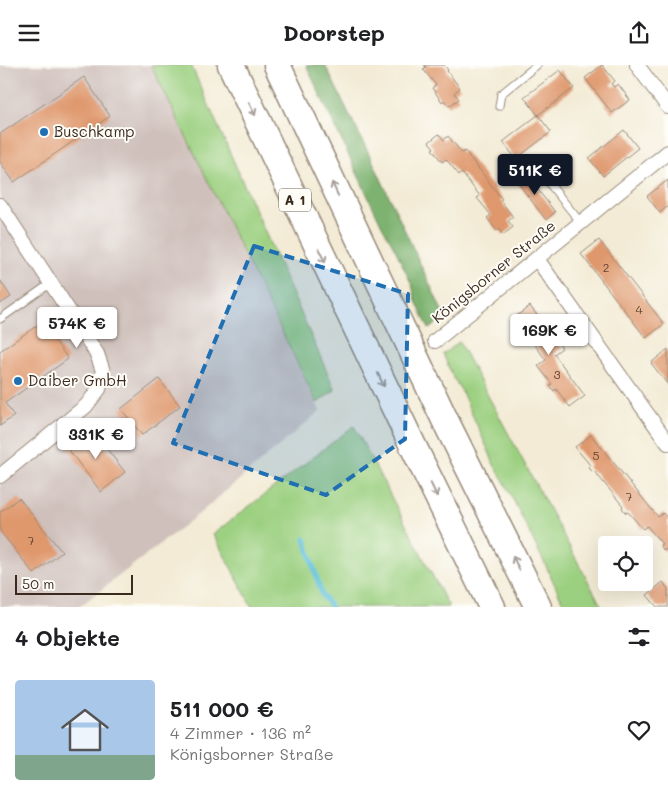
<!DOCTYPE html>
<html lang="de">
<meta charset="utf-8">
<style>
body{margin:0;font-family:Mali,sans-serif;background:#f2f2f2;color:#202124;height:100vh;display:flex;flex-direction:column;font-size:19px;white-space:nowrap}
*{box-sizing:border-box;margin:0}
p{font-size:16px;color:#757577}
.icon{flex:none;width:28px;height:28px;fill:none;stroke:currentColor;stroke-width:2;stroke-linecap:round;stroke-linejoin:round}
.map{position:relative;height:542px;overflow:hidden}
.drawer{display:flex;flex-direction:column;background:#fff;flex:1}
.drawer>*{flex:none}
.tools{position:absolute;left:598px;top:471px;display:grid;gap:10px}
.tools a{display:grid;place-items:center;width:55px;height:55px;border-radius:5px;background:#fff;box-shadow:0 5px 20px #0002;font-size:25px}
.scale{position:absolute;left:15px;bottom:12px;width:118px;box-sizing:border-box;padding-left:5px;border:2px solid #3b2a1e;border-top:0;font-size:14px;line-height:18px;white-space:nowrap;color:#3b2a1e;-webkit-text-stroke:4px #fdfcf7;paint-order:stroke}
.price{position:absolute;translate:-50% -42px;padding:0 11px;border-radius:5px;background:#fff;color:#222;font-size:16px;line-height:32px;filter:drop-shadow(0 1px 2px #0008)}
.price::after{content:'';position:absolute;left:50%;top:30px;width:15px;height:11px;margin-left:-8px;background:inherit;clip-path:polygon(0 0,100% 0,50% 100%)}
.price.on{background:#111827;color:#fff}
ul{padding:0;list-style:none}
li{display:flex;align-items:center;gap:15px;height:125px;padding:0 15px}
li+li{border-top:1px solid #e0e0e0}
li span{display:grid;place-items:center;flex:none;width:140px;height:100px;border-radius:5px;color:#555}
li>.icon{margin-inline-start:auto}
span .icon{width:60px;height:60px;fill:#fffc;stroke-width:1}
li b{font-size:21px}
h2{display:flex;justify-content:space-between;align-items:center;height:60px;padding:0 15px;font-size:21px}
header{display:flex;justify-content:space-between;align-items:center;height:65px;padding:0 15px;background:#fff;font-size:22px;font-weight:700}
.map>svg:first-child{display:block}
.industrial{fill:#cfc0bb}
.green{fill:#9cd081;stroke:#6c7d50}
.forest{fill:#7db26f;stroke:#5c6e46}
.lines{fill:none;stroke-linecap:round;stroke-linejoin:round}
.stream{stroke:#5dc0db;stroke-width:5}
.building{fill:#df976c}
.lane-casing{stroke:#978a7a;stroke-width:9}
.street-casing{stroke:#978a7a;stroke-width:16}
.highway-casing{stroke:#978a7a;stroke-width:29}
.lane{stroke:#fff;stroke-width:7}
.street{stroke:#fff;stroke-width:14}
.highway{stroke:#fff;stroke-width:26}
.oneway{stroke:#a79f9a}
.marked{fill:#1f6fb2;fill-opacity:0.2;stroke:#1f6fb2;stroke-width:4;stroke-dasharray:10 6;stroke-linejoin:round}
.poi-dot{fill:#1f6fb2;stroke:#fdfcf7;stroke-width:2}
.labels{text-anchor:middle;stroke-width:4;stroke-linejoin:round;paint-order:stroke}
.number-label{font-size:12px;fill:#644532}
.shield{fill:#fdfcf7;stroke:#75695f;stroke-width:1}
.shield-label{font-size:14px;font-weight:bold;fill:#3b2a1e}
.poi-label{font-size:15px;fill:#3b2a1e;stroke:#fdfcf7;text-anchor:start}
.street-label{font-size:15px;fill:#3b2a1e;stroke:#fdfcf7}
</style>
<header><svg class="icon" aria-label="menu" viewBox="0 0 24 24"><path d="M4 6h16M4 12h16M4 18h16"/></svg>Doorstep<svg class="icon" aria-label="share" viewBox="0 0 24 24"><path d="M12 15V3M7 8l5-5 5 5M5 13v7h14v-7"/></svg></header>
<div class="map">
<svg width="668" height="542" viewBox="0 0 668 542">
<rect width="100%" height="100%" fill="#fdfcf7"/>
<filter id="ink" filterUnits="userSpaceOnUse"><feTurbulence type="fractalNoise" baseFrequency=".02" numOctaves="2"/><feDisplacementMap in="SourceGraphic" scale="10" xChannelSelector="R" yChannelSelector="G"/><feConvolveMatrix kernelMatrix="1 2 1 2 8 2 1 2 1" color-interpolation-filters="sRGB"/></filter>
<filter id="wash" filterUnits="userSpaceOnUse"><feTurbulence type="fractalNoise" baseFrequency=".0096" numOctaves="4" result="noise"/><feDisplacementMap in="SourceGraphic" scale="20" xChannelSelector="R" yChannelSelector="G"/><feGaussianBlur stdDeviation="1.12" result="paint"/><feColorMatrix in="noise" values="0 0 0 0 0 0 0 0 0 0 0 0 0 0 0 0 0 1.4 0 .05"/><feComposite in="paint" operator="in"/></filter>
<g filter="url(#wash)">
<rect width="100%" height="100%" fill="#f3ebd5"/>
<path class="industrial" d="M0,0H151L320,346L200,448L79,542H0Z"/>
<g class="green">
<path d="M151,0H191L335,325L317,338Z"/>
<path d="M459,277L602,542H565L547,503L504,416L494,400L490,389L461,325L453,312L443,289Z"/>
<path d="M354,361L449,542H252L213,469Z"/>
</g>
<path class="forest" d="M306,0H325L375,101L445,252L429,264L416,236L412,220L395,184L382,161Z"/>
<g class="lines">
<path class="stream" d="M305,474L322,530L331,542"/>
</g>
<g id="blocks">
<g class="building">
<path d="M424,0H444L448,5L447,6L460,23L454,28L459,34L449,41L444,35L442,37L432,23L436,20L423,4L426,2Z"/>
<path d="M602,0L615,16L611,19L614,22L618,19L630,35L612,48L585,13Z"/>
<path d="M560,5L574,23L538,50L524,32Z"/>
<path d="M84,12L110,51L14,117L0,97V69Z"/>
<path d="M538,50L551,67L516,94L503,77Z"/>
<path d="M624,65L638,83L603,111L589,93Z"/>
<path d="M439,69L444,75L448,71L462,88L465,86L502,134L500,135L513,152L508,156L513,162L503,170L499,164L497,166L487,153L491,150L477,133L480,131L462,108L459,110L446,94L442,97L432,84L434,83L429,77Z"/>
<path d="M524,107L555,147L546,155L515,114Z"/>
<path d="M668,115V141L660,148L647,131Z"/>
<path d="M599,175L664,259L646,273L581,189Z"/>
<path d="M0,215L11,232L0,239Z"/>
<path d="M530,241L562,283L554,289L585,331L570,342L556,324L554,326L550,321L552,319L538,301L546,295L532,276L531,278L527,273L528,271L514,253Z"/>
<path d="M42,257L68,294L5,338L14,351L0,361V286Z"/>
<path d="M668,284V320L651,298Z"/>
<path d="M159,314L180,341L142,370L121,344Z"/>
<path d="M91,364L125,407L101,427L67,383Z"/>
<path d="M591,370L658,452L663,448L668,454V487L666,484L664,486L660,480L662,479L647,461L643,464L628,447L626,448L622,443L623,441L594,406L593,407L588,402L590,400L575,382Z"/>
<path d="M19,433L62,487L34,509L0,466V447Z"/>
<path d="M663,517L668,524V542H657L647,530Z"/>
</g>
</g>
</g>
<g filter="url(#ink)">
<use href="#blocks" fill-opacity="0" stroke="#978a7a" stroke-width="1"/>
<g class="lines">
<g class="lane-casing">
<g id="lane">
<path d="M499,41L501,29L537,0"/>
<path d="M536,102L581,158"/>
<path d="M0,254L51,218"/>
</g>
</g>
<g class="street-casing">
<g id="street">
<path d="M637,0L668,42"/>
<path d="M0,140L97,289L103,306L99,324L86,341L0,411"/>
<path d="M537,194L668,378"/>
<path d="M435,276L668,87"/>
</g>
</g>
<g class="highway-casing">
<g id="highway">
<path d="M231,0L413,381L492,542"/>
<path d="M277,0L445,355L538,542"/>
</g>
</g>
<use href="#lane" class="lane"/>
<use href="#street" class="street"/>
<use href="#highway" class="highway"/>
</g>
<defs><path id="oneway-shaft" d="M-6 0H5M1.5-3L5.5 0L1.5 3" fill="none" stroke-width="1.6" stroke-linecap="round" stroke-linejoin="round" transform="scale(1.25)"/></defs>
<g class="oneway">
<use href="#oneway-shaft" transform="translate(252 44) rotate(64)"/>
<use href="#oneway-shaft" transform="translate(335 124) rotate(-115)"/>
<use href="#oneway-shaft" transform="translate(322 191) rotate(64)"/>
<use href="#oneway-shaft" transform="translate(381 315) rotate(65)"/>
<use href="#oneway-shaft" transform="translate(434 425) rotate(64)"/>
<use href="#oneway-shaft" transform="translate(516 498) rotate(-116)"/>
</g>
</g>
<path class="marked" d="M254,181L408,229L405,374L326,430L173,378Z"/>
<g class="poi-dot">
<circle cx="44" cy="67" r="5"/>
<circle cx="18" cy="316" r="5"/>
</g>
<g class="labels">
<g class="number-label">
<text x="606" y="207">2</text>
<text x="639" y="249">4</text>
<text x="557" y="314">3</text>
<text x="596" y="395">5</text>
<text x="629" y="436">7</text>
<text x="31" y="480">7</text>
</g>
<rect class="shield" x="279" y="123.5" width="32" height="23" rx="4"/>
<g class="shield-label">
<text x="295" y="140">A 1</text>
</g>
<g class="poi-label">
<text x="54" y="72">Buschkamp</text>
<text x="28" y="321">Daiber GmbH</text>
</g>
<g class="street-label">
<text transform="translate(494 207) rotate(-39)" y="5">Königsborner Straße</text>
</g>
</g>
</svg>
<div class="tools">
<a><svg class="icon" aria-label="locate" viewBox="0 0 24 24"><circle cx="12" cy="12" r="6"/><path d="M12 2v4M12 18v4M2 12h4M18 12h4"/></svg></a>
</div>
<div class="scale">50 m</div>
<b class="price on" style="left:535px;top:131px">511K €</b>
<b class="price" style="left:77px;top:284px">574K €</b>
<b class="price" style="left:549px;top:291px">169K €</b>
<b class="price" style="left:96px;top:395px">331K €</b>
</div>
<section class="drawer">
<h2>4 Objekte<svg class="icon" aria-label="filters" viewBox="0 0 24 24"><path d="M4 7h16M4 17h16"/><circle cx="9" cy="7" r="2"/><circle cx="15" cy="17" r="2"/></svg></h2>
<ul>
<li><span style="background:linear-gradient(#a9c7e8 75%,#7fa58c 0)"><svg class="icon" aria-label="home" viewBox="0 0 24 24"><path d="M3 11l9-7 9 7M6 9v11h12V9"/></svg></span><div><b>511 000 €</b><p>4 Zimmer · 136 m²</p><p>Königsborner Straße</p></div><svg class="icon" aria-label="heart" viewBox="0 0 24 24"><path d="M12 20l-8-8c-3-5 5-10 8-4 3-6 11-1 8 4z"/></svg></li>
</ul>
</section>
